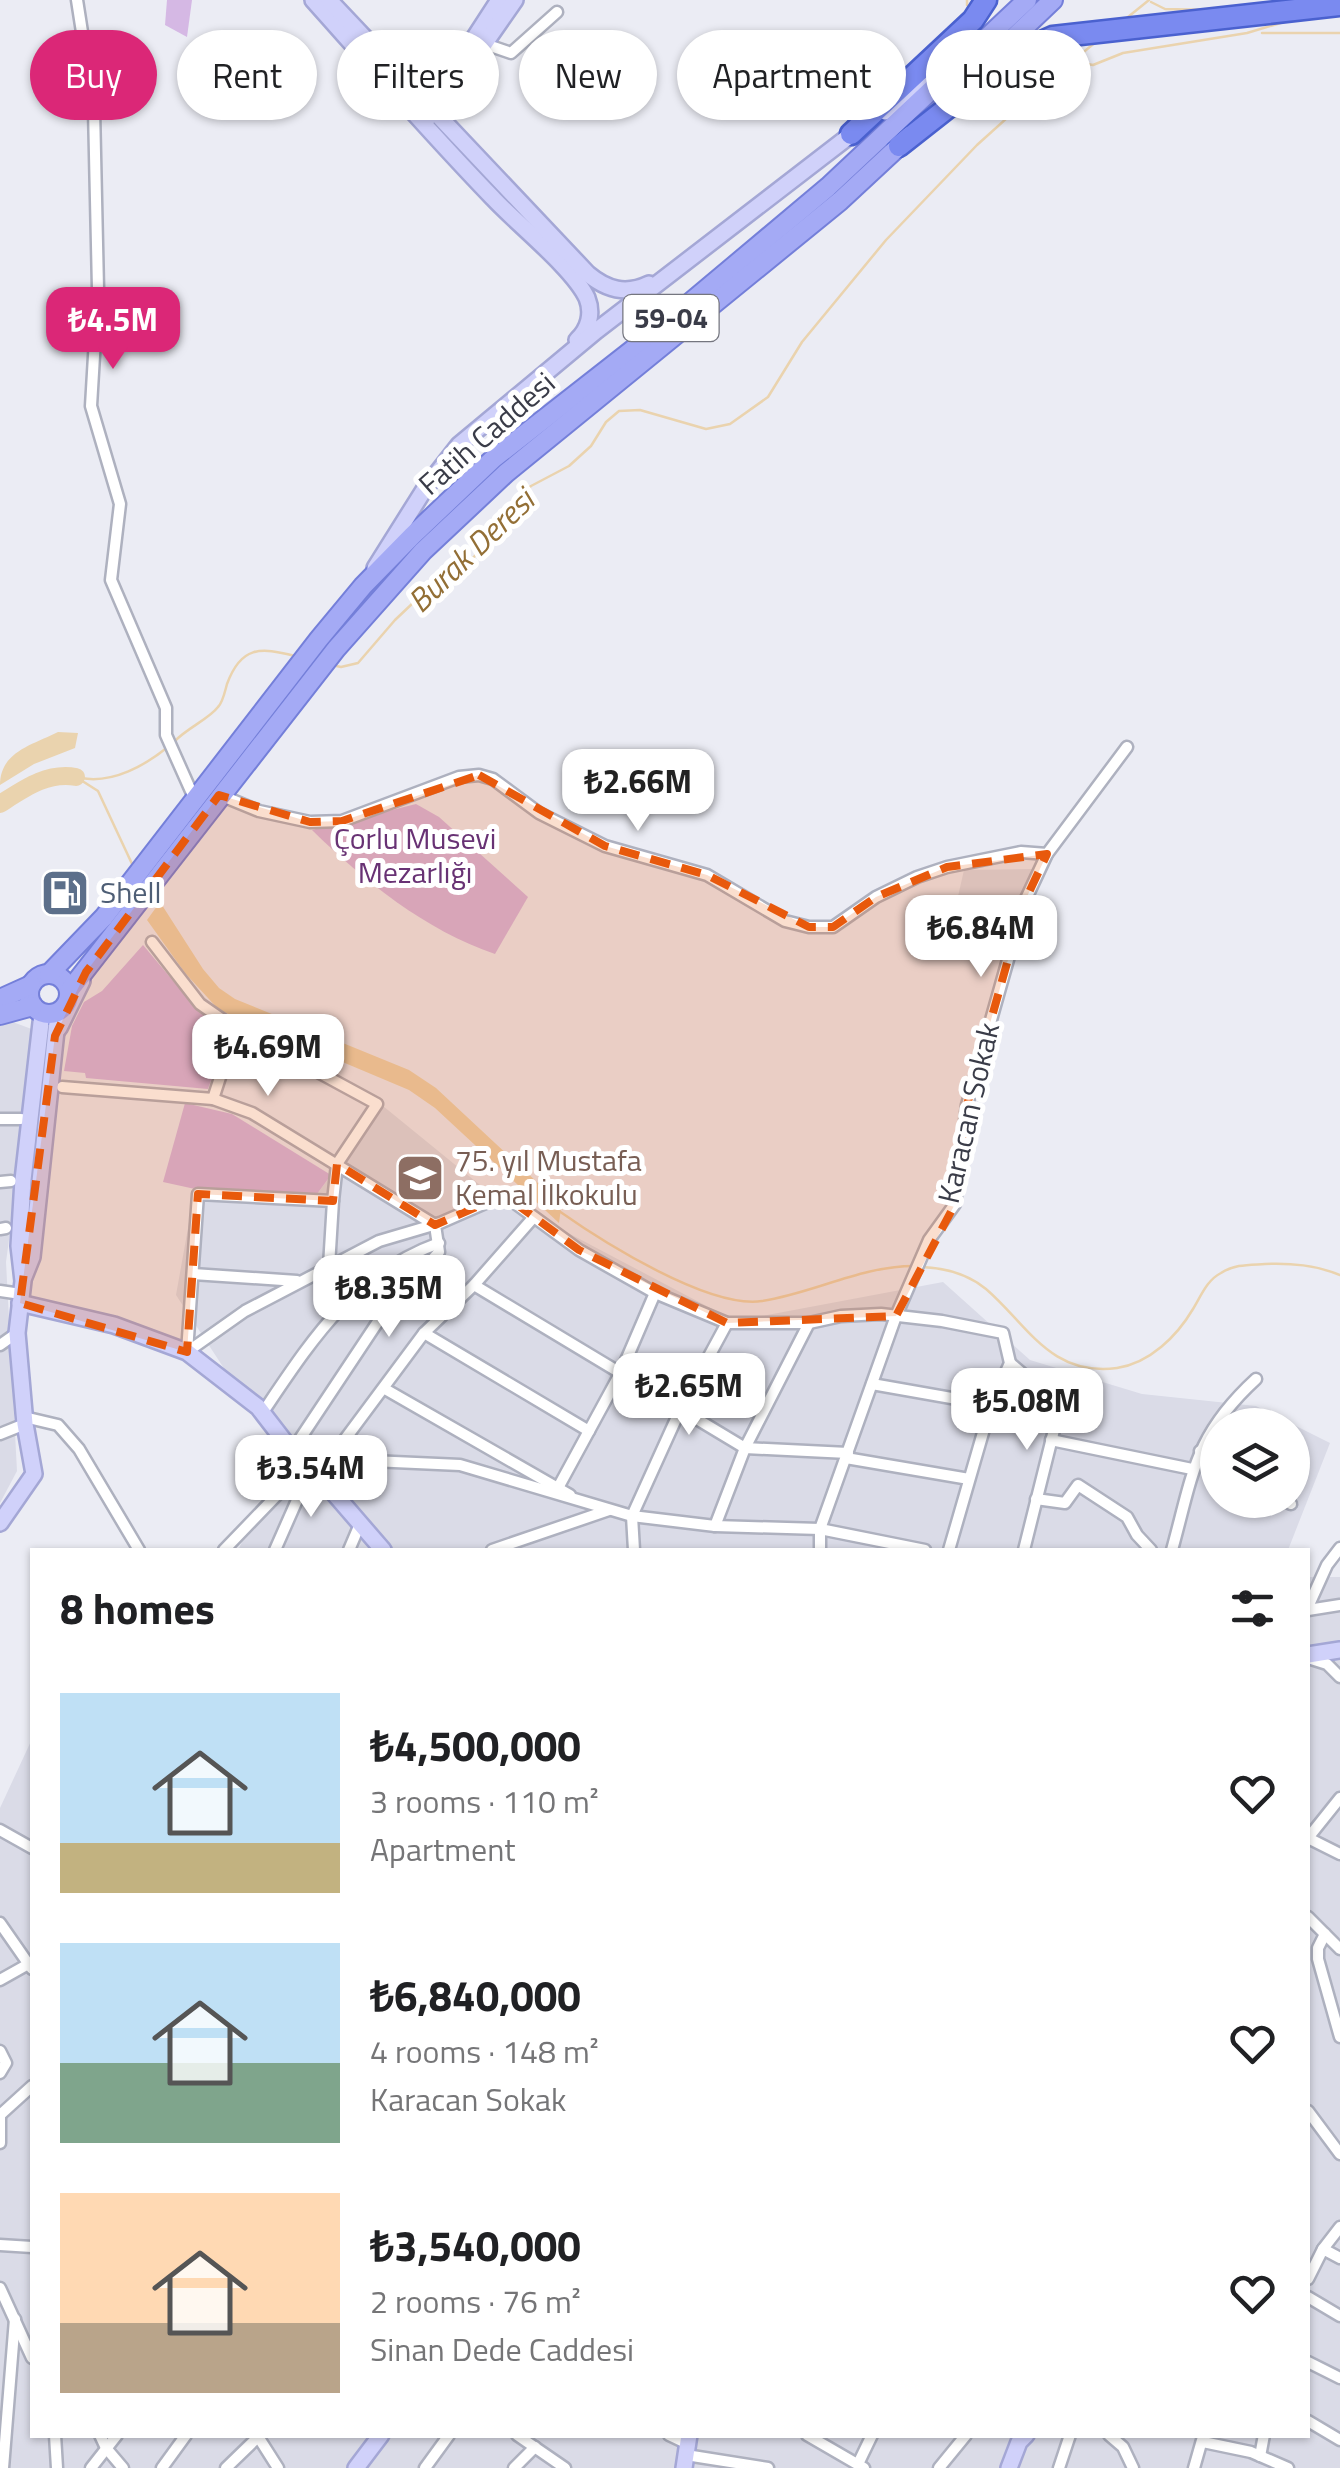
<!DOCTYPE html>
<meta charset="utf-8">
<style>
body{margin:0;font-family:"Titillium Web",sans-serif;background:#f2f2f2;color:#202124;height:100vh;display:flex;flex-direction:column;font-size:38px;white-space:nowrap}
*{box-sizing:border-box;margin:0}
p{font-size:32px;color:#757577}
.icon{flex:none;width:55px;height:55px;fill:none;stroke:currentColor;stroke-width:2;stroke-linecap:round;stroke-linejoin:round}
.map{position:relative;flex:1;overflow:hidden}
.sheet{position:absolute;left:30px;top:1548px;width:1280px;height:890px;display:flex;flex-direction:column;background:#fff;border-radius:0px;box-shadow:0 2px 8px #0004}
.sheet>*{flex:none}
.guide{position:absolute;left:30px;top:30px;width:1280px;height:90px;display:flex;gap:20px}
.tools{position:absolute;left:1200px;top:1408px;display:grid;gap:20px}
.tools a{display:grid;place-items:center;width:110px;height:110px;border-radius:50%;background:#fff;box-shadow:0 2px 8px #0004;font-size:50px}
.price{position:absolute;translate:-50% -85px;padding:0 22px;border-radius:20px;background:#fff;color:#222;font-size:32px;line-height:65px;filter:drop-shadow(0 2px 5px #0008)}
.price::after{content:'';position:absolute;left:50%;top:60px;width:30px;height:22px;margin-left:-15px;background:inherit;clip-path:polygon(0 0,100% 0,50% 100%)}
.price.active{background:#db2777;color:#fff}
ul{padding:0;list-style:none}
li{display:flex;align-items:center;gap:30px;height:250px;padding:0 30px}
li span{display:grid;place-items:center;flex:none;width:280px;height:200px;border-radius:0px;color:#555}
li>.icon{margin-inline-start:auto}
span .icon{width:120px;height:120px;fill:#fffc;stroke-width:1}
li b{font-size:42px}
h2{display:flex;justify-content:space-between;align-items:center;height:120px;padding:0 30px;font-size:42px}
.pill{padding:0 35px;border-radius:45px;background:#fff;box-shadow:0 2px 8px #0004;font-size:35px;line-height:90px}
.pill.active{background:#db2777;color:#fff}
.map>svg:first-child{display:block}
.residential{fill:#dadbe7;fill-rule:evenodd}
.green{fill:#d5b8e4}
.water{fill:#ead3ae}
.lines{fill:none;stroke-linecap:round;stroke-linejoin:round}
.stream{stroke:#ead3ae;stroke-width:2.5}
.river{stroke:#ead3ae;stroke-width:18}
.street-casing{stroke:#aeb1bf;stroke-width:15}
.secondary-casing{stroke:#a4a7d5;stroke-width:20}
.primary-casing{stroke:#747fd9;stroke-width:22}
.highway-casing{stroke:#4a61cf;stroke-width:25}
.street{stroke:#fff;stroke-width:10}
.secondary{stroke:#d0d1fa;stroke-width:15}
.primary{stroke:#a4aaf5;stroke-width:18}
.highway{stroke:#7a8af0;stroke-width:20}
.marked{fill:#e8590c;fill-opacity:0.2;stroke:#e8590c;stroke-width:8;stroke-dasharray:20 12;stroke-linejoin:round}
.labels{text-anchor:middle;stroke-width:10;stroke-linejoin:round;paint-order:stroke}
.shield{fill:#fff;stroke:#75767f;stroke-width:2.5}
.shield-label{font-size:28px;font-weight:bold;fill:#3a3c48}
.street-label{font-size:30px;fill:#3a3c48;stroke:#fff}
.park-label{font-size:30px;fill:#683274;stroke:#fff}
.service-label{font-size:30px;fill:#4e5e75;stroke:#fff;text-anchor:start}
.education-label{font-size:30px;fill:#785e54;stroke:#fff;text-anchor:start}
.water-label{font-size:32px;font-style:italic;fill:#936f36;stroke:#fff}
</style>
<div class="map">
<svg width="1340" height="2468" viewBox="0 0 1340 2468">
<rect width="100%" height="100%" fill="#ebecf4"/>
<g class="residential">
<path d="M1032,869L1004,957L946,949L964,870Z"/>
<path d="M10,1021L37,1031L6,1262L17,1471L0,1503V1026Z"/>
<path d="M383,1106L491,1194L504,1186L553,1225L735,1321L943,1282L1030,1360L1142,1394L1256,1406L1330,1443L1288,1550H238L284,1460L176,1295L195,1189L317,1194ZM1218,1425H1292V1500H1218Z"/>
<path d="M1308,1577H1340V2468H0V1808L32,1739V2435H1308Z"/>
</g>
<g class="green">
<path d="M167,0H192L187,37L165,25Z"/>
<path d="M416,804L439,817L528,897L495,954C426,931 363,880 312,830Z"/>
<path d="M143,945L200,1013L228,1030L208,1089L86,1078L85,1073L64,1071L72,1026L84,1002L102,991Z"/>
<path d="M185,1103L232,1114L331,1175L317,1194L195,1189L163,1182Z"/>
</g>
<g class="water">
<path d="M58,732L78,733L75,748L34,764L0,785C0,752 32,745 58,732Z"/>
<path d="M160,902L203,969L219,988L235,999L409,1070L436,1088L538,1183L562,1201L559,1223L435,1108L409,1090L219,1010L185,973L147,920Z"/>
</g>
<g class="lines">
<g class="stream">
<path d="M1151,2L1165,9L1212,10"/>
<path d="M967,5V0"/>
<path d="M1123,21L1149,0"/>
<path d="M1262,33H1340"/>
<path d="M1073,61L1093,65L1123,53L1247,33L1284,22"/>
<path d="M332,665L341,667L358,663L395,620L433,584L474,557L514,501L531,486L569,466L591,446L606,422L619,411L640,410L706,429L730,424L768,397L802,342L886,240L977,145L1046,83L1097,41"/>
<path d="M175,741C187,728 209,719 218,707C223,702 225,691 227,684C241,646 260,647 295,656"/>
<path d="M76,777L98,791L133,866"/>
<path d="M81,778C113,784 146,765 169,746"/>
<path d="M559,1211C603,1242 709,1309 762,1301C814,1293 861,1266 914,1266"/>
<path d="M922,1267C945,1268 968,1274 986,1289C1027,1324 1050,1377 1117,1368C1150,1363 1177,1336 1193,1309C1201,1296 1207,1280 1221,1273C1235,1264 1249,1265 1265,1264C1292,1263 1315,1265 1340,1275"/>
</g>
<path class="river" d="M0,804C25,788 47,772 76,777"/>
<g class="street-casing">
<g id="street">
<path d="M77,0L94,109L98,289L91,406L120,504L111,580L166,708V735L195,800"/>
<path d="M479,42L511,53L557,12"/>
<path d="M220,795L259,811L310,822L342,821L459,777L479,775L493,779L539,813L605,846L707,875L785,921L809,927H833L876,897L917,877L947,867L1021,852L1047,854"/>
<path d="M152,942L200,1004L226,1022L377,1104L337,1164L333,1201"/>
<path d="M62,1087L213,1099L252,1113L435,1225L439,1252L381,1317L292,1451"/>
<path d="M213,1099L236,1028"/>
<path d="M0,1119H21"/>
<path d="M0,1182L11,1181"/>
<path d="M0,1229L6,1228"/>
<path d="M193,1274L297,1281"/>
<path d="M474,1285L745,1448L848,1453"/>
<path d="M0,1291L21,1294"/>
<path d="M424,1333L589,1431"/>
<path d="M0,1345L17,1333"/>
<path d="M187,1352L245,1311L379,1241L440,1223L504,1195L579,1250L655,1293L727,1323H809L841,1316L881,1314L942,1321L1003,1333L1010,1363L991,1405L949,1550"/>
<path d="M187,1352L198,1194L333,1201L329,1266"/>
<path d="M1010,1363L1060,1406L1024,1550"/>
<path d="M872,1384L991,1405"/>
<path d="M385,1389L570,1495"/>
<path d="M263,1412C311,1341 353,1274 439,1243"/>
<path d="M24,1417L58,1425L79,1449L139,1550"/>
<path d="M0,1434L25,1424"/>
<path d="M1051,1440L1192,1469"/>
<path d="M1200,1451L1218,1462"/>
<path d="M846,1458L969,1479"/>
<path d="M559,1486L621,1372L655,1293"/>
<path d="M332,1491L349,1469L372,1461L460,1465L632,1516L715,1526L820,1529L925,1550"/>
<path d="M1036,1499L1065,1503L1078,1485L1127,1517L1137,1535L1151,1550"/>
<path d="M1283,1500L1291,1504"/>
<path d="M715,1526L745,1448L809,1323"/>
<path d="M224,1550L304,1467"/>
<path d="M275,1550L309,1473L334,1454L424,1333L474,1285L533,1218"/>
<path d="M349,1550L360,1524"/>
<path d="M492,1550L609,1510"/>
<path d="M634,1550L632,1516L681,1408L727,1323"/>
<path d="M820,1550V1529L896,1316L929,1240L955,1204L967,1105L1024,903L1047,854L1127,747"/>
<path d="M1172,1550C1193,1474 1194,1436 1256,1379"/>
<path d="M1308,1607L1327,1565L1340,1548"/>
<path d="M1308,1610L1340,1605"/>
<path d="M1308,1658L1327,1664L1340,1677"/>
<path d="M0,1830L32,1848"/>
<path d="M1308,1838L1340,1798"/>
<path d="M1308,1838L1340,1854"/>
<path d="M1308,1917L1340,1949"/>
<path d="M0,1923L32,1969"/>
<path d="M1325,1934L1318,1948V1959L1340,2037"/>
<path d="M0,1980L32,1962"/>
<path d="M0,2051L6,2063L0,2073"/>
<path d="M1308,2111L1340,2154"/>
<path d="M0,2114V2143"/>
<path d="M0,2115L32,2086"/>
<path d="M0,2245L32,2247"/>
<path d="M1323,2249L1340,2227"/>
<path d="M1308,2279L1323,2249L1340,2258"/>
<path d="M0,2288L32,2358"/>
<path d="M1308,2297L1340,2316"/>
<path d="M1308,2362L1340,2378"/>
<path d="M1308,2421L1340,2440"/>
<path d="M55,2435L57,2468"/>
<path d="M100,2435L106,2448L123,2468"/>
<path d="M257,2435L278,2468"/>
<path d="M517,2435L565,2468"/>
<path d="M669,2435L688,2444"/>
<path d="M807,2435L864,2468"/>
<path d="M1109,2435L1123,2447L1133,2468"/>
<path d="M1204,2435L1203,2442L1251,2452L1288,2468"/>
<path d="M686,2455L768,2468"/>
<path d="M1260,2456L1264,2435"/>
<path d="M858,2464L872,2435"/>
<path d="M3,2468L15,2319"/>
<path d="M91,2468L117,2435"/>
<path d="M162,2468L186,2435"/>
<path d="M226,2468L258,2437"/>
<path d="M425,2468L449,2435"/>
<path d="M514,2468L535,2447"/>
<path d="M939,2468L966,2435"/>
<path d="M1059,2468L1070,2435"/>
<path d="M1194,2468L1202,2440"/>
</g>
</g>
<g class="secondary-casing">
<g id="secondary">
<path d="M313,0C372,66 431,134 493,198C517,224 573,268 587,298C593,313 589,329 577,340"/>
<path d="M329,0L588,274C607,290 626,295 649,284"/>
<path d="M422,106L451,74L499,0"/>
<path d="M885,112L937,79"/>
<path d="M426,120L453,89L515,0"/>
<path d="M375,568L424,490L459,445L596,331L857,130"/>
<path d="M59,1028L82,981"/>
<path d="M24,1277L32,1257L58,1012"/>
<path d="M20,1303L114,1325L187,1352L258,1407L309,1473L332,1491L383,1550"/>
<path d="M0,1523L34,1474L25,1424L17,1333L23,1281L19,1246L23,1180L42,1014"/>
<path d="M1308,1655L1340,1650"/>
<path d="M356,2468L381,2435"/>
<path d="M684,2468L689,2435"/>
<path d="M1009,2468L1019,2442L1026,2435"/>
</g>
</g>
<g class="primary-casing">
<g id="primary">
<path d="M965,84L1053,0"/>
<circle cx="49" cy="994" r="20"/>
<path d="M49,974L104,917L319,639L363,586L412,536L493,459L654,333L828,187L1027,0"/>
<path d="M69,991L336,649L423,551L506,473L840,201L910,136"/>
<path d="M0,999L31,985"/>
<path d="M0,1015L33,1006"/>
</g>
</g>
<g class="highway-casing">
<g id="highway">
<path d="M851,134L973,20L986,0"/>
<path d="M899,146L1017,53L1053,37L1340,5"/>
</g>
</g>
<use href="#street" class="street"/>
<use href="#secondary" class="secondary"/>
<use href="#primary" class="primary"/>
<use href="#highway" class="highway"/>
</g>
<path class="marked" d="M479,775L605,846L707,875L809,927H833L876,897L947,867L1047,854L1024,903L967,1105L955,1204L896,1316L727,1323L579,1250L504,1195L435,1225L337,1164L333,1201L198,1194L187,1352L20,1303L55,1036L86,972L219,795L310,822L342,821Z"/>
<defs>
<g id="fuel-square" transform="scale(2.5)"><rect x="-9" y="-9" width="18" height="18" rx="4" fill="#5c6f8a" stroke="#fff"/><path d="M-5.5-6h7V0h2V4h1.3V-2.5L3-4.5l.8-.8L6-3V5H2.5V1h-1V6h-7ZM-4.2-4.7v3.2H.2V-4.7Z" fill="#fff"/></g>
<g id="school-square" transform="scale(2.5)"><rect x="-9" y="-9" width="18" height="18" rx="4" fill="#8d6e63" stroke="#fff"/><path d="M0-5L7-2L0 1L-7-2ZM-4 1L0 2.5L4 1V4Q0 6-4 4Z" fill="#fff"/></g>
</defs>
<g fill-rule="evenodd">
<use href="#fuel-square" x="65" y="893"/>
<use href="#school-square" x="420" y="1178"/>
</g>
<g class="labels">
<rect class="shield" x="623.5" y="295" width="95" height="46" rx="8"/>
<g class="shield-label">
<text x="671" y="328">59-04</text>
</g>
<g class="street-label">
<text transform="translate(487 434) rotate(-41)" y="10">Fatih Caddesi</text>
<text transform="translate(969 1113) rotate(-77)" y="10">Karacan Sokak</text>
</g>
<g class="park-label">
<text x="415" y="849">Çorlu Musevi<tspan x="415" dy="34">Mezarlığı</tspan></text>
</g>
<g class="service-label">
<text x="100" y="903">Shell</text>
</g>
<g class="education-label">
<text x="455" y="1171">75. yıl Mustafa<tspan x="455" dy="34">Kemal İlkokulu</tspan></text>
</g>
<g class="water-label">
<text transform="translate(471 551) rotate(-44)" y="11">Burak Deresi</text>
</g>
</g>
</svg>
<div class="tools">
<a><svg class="icon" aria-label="layers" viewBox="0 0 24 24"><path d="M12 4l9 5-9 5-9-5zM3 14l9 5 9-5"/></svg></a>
</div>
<b class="price active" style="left:113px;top:372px">₺4.5M</b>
<b class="price" style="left:638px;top:834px">₺2.66M</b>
<b class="price" style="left:981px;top:980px">₺6.84M</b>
<b class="price" style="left:268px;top:1099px">₺4.69M</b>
<b class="price" style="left:389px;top:1340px">₺8.35M</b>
<b class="price" style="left:689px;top:1438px">₺2.65M</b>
<b class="price" style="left:1027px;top:1453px">₺5.08M</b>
<b class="price" style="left:311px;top:1520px">₺3.54M</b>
<div class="guide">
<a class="pill active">Buy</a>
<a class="pill">Rent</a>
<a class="pill">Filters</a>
<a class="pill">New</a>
<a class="pill">Apartment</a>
<a class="pill">House</a>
</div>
<section class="sheet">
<h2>8 homes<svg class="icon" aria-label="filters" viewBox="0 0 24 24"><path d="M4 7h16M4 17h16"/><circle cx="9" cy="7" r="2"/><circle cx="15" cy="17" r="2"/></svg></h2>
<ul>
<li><span style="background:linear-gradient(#bfe0f5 75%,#c2b280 0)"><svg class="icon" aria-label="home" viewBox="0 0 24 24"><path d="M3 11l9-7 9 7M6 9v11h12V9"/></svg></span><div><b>₺4,500,000</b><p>3 rooms · 110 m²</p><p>Apartment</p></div><svg class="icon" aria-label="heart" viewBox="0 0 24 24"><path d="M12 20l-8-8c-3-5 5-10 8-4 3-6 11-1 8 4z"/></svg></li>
<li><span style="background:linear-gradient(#bfe0f5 60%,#7fa58c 0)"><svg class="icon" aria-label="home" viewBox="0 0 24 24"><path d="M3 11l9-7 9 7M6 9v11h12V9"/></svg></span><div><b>₺6,840,000</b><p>4 rooms · 148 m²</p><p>Karacan Sokak</p></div><svg class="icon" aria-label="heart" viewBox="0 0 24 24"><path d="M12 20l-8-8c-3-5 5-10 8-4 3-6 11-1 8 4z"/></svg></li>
<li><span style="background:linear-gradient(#ffd9b3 65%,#b9a48a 0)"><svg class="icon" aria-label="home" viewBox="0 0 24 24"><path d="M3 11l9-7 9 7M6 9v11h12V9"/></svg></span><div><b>₺3,540,000</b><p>2 rooms · 76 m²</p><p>Sinan Dede Caddesi</p></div><svg class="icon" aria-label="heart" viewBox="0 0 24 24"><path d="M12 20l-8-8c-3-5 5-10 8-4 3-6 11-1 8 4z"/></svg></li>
</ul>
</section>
</div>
